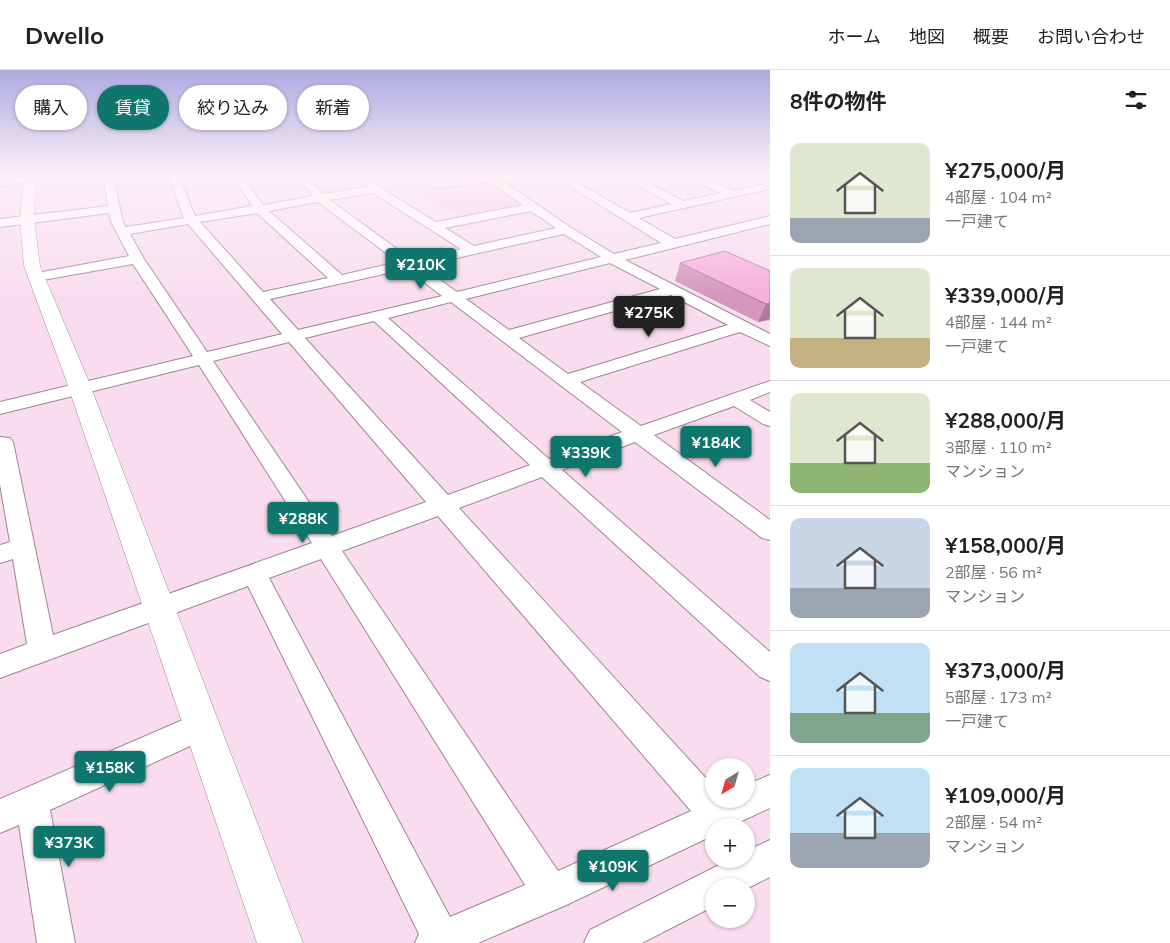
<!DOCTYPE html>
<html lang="ja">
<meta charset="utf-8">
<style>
body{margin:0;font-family:Mulish,"Noto Sans JP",sans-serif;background:#f6f6f6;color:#222;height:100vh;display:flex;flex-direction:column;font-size:19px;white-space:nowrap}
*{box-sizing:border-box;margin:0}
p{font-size:16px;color:#767676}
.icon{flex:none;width:28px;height:28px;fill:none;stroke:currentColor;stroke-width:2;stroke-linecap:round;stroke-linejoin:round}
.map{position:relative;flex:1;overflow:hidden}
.sheet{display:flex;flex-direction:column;background:#fff;width:400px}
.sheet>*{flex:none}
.top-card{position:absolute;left:15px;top:15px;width:475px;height:45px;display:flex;gap:10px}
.needle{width:32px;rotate:217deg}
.tools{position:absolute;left:705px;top:688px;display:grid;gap:10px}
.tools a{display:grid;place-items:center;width:50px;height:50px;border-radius:50%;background:#fff;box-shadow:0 1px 4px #0004;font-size:25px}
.price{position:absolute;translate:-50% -42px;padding:0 11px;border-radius:5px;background:#0f766e;color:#fff;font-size:16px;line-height:32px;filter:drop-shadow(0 1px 2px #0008)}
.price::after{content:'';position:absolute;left:50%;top:30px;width:15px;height:11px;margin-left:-8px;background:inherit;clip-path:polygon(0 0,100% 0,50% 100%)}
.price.current{background:#222;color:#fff}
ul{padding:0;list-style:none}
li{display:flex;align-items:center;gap:15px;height:125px;padding:0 20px}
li+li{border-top:1px solid #e0e0e0}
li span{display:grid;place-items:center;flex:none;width:140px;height:100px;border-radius:10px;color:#555}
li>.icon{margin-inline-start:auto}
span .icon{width:60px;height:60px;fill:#fffc;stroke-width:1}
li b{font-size:21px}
h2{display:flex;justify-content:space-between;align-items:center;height:60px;padding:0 20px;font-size:21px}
.tag{padding:0 18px;border-radius:22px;background:#fff;box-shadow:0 1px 4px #0004;font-size:18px;line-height:45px}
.tag.current{background:#0f766e;color:#fff}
header{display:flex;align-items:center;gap:30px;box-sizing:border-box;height:70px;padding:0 25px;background:#fff;border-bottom:1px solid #e0e0e0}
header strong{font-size:24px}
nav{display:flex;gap:28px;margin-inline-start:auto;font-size:18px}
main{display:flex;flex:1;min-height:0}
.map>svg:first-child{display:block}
.green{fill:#fec4e8}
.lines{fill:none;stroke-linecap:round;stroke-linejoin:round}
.minor-casing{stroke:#9e8595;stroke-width:2}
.tertiary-casing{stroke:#9e8595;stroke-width:1}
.minor{fill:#fff;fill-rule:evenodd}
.tertiary{fill:#fff;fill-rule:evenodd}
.wall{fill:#d496be}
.shaded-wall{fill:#ad7a9b}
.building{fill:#f7afdd;stroke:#ad7a9b}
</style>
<header>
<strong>Dwello</strong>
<nav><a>ホーム</a><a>地図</a><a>概要</a><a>お問い合わせ</a></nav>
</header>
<main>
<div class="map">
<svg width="770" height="873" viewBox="0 0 770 873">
<rect width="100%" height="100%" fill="#f9ddee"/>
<path class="green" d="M482,112L488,113L519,134L516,137L462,148L414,120Z"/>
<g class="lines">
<g class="minor-casing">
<g id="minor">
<path d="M103,105H113L123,152L126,157L184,148L168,105H178L195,146L252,136L232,105H242L263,135L313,126L296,105H306L323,124L367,117L356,105H367L379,117L436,152L523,135L490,112L436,118L432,117L418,105H429L438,111L483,107L482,105H532L527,108L503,111L570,157L614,184L661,173L552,105H564L630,143L671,134L620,105H633L683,131L721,123L686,107L685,105H698L734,121L770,113V119L639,148L675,169L770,146V154L625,190L770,264V276L740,262L580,312L641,356L770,311V322L750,330L770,342V356L763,354L734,336L654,365L770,450V470L762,468L635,372L562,400L770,582V611L760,607L542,407L459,438L714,717V729H746V715L770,705V738L731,756H714V765L564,836L478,873H415L419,864L248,516L0,608V584L27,574L13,489L0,493V475L10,472L0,414V367L10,368L13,372L53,565L312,473L199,295L0,344V332L193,286L133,194L37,211L32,210L30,207L32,204L37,203L129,186L111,152L109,143L0,157V149L108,136ZM373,123L461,179L412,190L330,130ZM318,132L398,192L342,205L269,141ZM531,141L556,158L474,176L445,158ZM257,143L328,208L263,222L200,152ZM188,154L282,264L207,282L144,189L130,164ZM564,164L601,187L457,222L421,196ZM610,193L660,219L509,260L466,229ZM407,199L442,226L298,260L270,229ZM671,225L728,255L568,304L519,268ZM451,232L622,362L549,389L388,248ZM374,251L530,395L448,425L305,268ZM289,272L426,432L332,466L213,291ZM438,446L691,741L558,801L342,481ZM321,489L525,815L450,847L269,508Z"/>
<path d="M30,106L34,107L35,109L34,111L0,116V110Z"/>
<path d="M201,642L212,646L216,656L212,666L50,740L75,873H37L19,755L0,763V729Z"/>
<path d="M770,770V807L746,819V816H714V836L642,873H584L590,860L731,789H746V781Z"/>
</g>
</g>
<g class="tertiary-casing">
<path id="tertiary" d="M24,105H36L34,149L40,196L87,307L303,873H257L65,307L24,196L20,149Z"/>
</g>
<use href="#minor" class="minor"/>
<use href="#tertiary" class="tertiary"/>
</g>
<path class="wall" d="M680,193L770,201V251L768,250L758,252L675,211Z"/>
<path class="shaded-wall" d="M770,233V246L768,250L758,252L766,234Z"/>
<path class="building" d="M725,181L770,201V233L766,234L680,193Z"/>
<linearGradient id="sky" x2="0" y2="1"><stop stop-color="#adaae1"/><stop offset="0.46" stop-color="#fcf0f7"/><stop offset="1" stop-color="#fcf0f7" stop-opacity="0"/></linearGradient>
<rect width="770" height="227" fill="url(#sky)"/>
</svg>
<div class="tools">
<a><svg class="needle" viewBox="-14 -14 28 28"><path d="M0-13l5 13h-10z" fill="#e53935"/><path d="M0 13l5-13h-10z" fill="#767676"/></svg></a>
<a>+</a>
<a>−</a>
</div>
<b class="price" style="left:421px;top:220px">¥210K</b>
<b class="price current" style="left:649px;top:268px">¥275K</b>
<b class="price" style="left:716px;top:398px">¥184K</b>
<b class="price" style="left:586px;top:408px">¥339K</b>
<b class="price" style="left:303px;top:474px">¥288K</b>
<b class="price" style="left:110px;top:723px">¥158K</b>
<b class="price" style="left:69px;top:798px">¥373K</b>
<b class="price" style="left:613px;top:822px">¥109K</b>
<div class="top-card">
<a class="tag">購入</a>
<a class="tag current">賃貸</a>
<a class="tag">絞り込み</a>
<a class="tag">新着</a>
</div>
</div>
<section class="sheet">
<h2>8件の物件<svg class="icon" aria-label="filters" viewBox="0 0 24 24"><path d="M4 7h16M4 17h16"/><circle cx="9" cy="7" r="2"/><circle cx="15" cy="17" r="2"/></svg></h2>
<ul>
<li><span style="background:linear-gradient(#dfe7d0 75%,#9aa5b1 0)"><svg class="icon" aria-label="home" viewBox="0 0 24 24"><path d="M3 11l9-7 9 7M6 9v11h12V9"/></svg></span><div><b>¥275,000/月</b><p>4部屋 · 104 m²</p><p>一戸建て</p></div></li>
<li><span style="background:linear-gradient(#dfe7d0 70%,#c2b280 0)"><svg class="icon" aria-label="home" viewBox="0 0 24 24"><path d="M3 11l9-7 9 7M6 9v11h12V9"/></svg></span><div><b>¥339,000/月</b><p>4部屋 · 144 m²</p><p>一戸建て</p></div></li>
<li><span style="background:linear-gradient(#dfe7d0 70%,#8fb573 0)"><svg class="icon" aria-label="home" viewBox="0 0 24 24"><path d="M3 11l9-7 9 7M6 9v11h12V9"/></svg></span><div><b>¥288,000/月</b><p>3部屋 · 110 m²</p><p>マンション</p></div></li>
<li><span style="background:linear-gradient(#c9d6e8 70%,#9aa5b1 0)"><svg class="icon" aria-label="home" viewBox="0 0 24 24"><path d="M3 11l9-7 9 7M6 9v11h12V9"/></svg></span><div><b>¥158,000/月</b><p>2部屋 · 56 m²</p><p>マンション</p></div></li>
<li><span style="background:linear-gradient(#bfe0f5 70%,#7fa58c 0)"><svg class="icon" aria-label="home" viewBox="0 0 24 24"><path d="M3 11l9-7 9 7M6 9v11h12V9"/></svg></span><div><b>¥373,000/月</b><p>5部屋 · 173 m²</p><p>一戸建て</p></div></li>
<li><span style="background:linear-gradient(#bfe0f5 65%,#9aa5b1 0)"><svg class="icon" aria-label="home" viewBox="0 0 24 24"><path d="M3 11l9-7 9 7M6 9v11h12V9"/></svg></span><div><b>¥109,000/月</b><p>2部屋 · 54 m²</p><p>マンション</p></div></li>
</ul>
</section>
</main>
